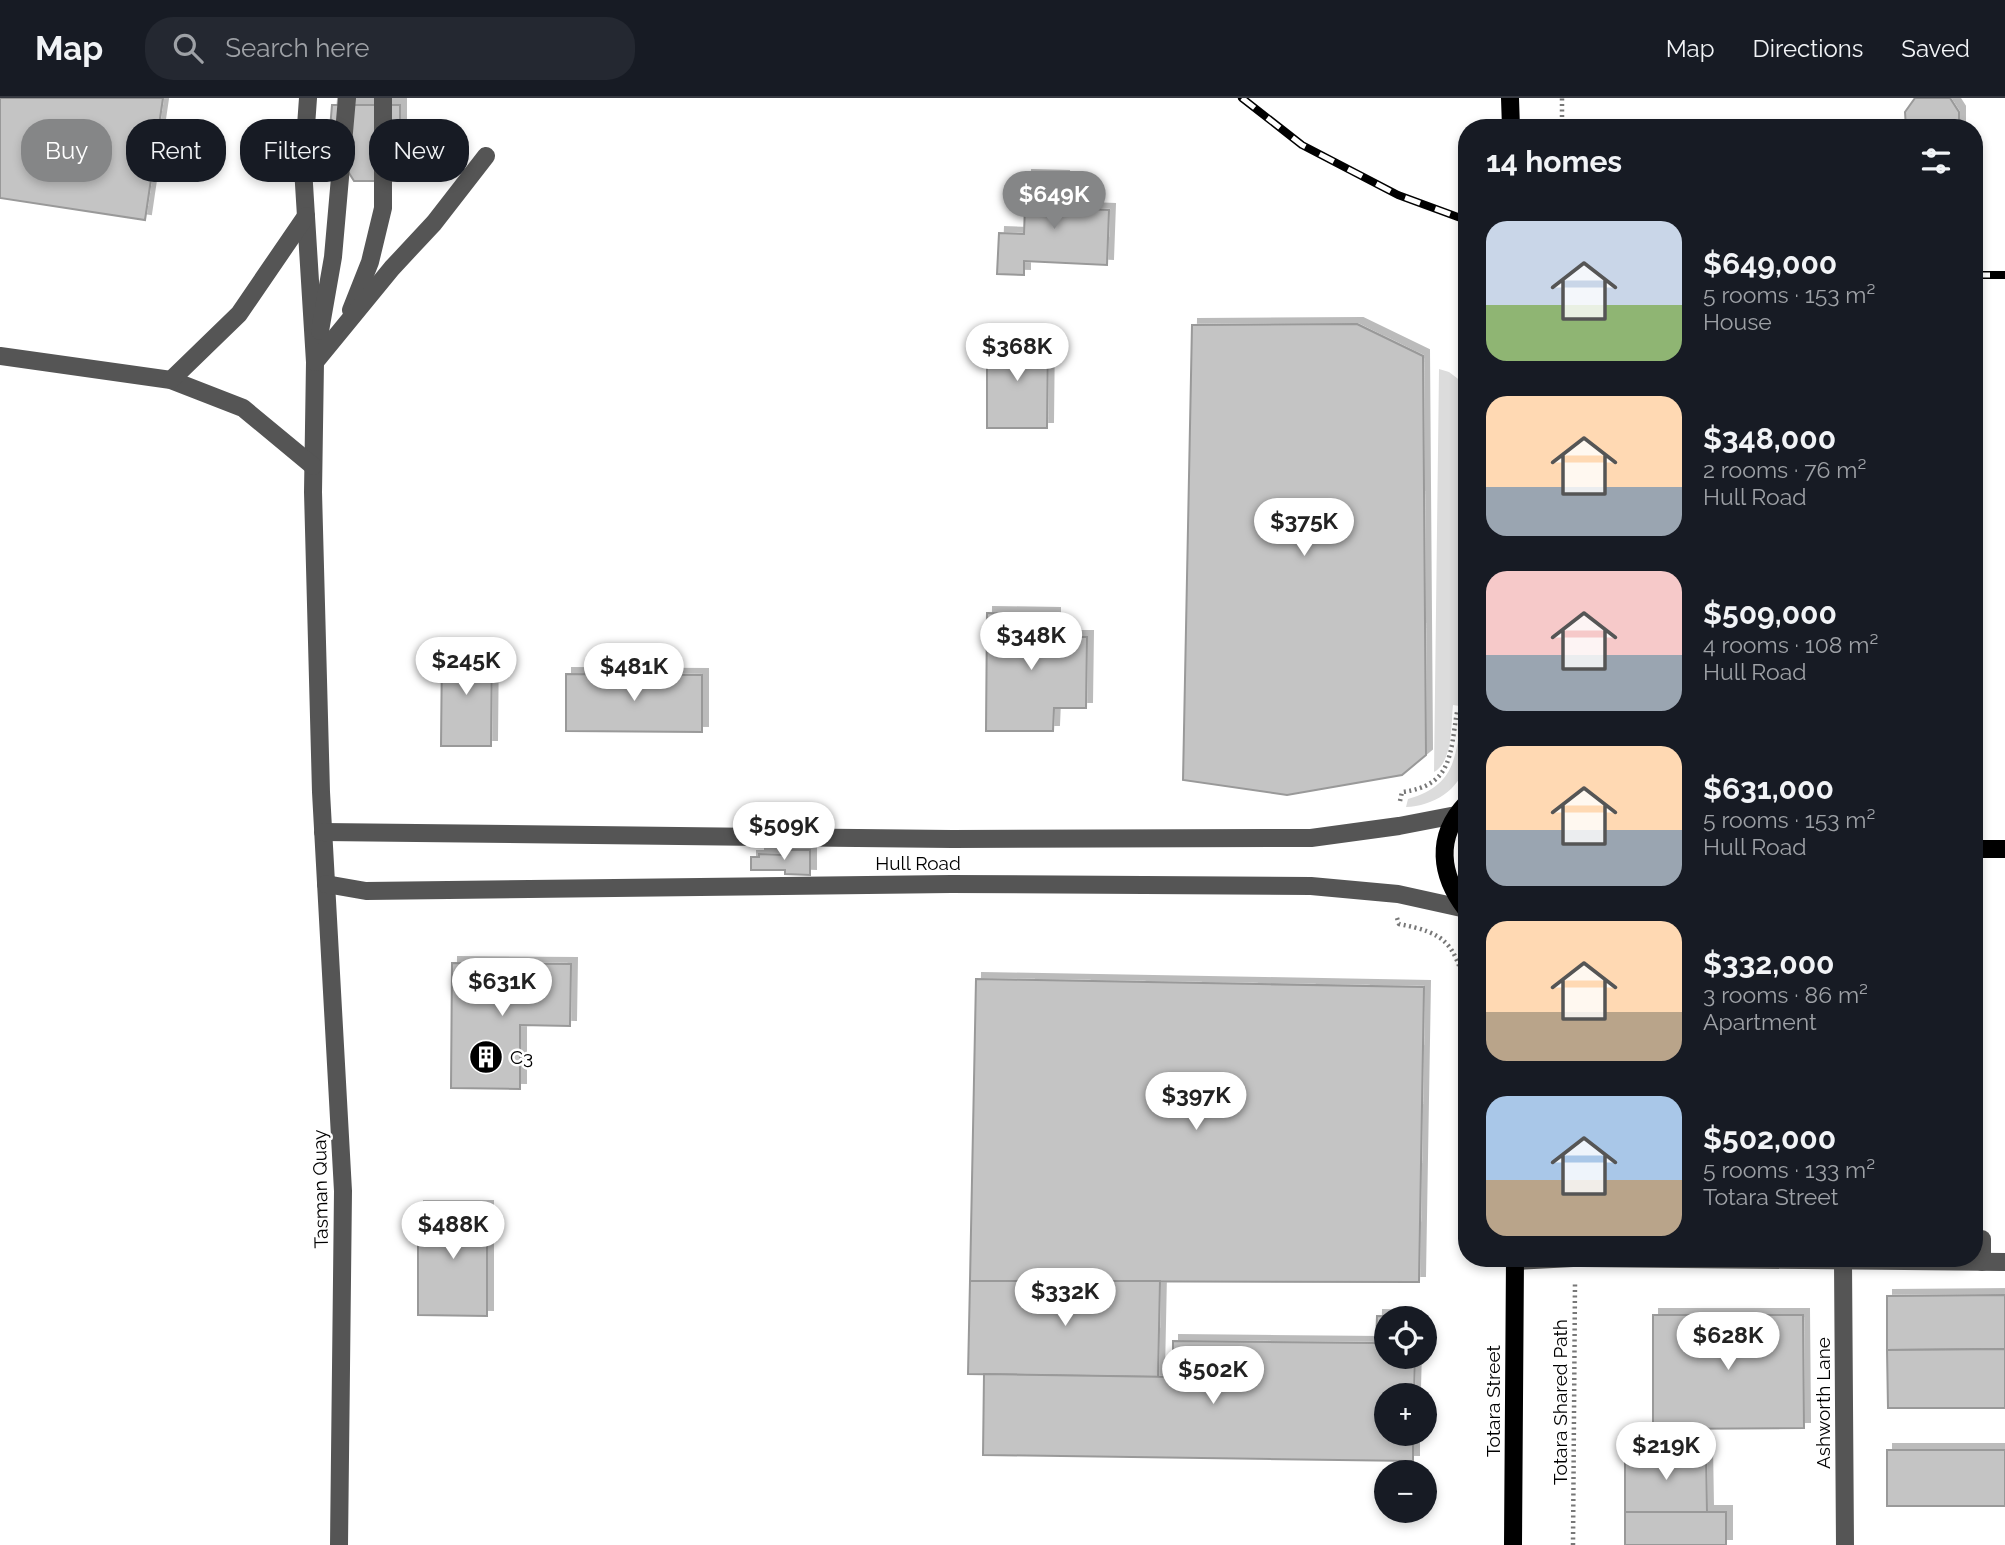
<!DOCTYPE html>
<meta charset="utf-8">
<style>
body{margin:0;font-family:Raleway,sans-serif;background:#242831;color:#f1f3f6;height:100vh;display:flex;flex-direction:column;font-size:26px;white-space:nowrap}
*{box-sizing:border-box;margin:0}
p{font-size:23px;color:#9ea1a6}
.icon{flex:none;width:38px;height:38px;fill:none;stroke:currentColor;stroke-width:2;stroke-linecap:round;stroke-linejoin:round}
.map{position:relative;flex:1;overflow:hidden}
.sheet{position:absolute;left:1458px;top:21px;width:525px;height:1148px;display:flex;flex-direction:column;background:#171b24;border-radius:28px;box-shadow:0 4px 10px #0003}
.sheet>*{flex:none}
.banner{position:absolute;left:21px;top:21px;width:665px;height:63px;display:flex;gap:14px}
.controls{position:absolute;left:1374px;top:1208px;display:grid;gap:14px}
.controls a{display:grid;place-items:center;width:63px;height:63px;border-radius:50%;background:#171b24;box-shadow:0 4px 10px #0003;font-size:35px}
.price{position:absolute;translate:-50% -60px;padding:0 16px;border-radius:24px;background:#fff;color:#222;font-size:23px;line-height:46px;filter:drop-shadow(0 2px 4px #0008)}
.price::after{content:'';position:absolute;left:50%;top:42px;width:21px;height:16px;margin-left:-10px;background:inherit;clip-path:polygon(0 0,100% 0,50% 100%)}
.price.selected{background:#858687;color:#fff}
ul{padding:0;list-style:none}
li{display:flex;align-items:center;gap:21px;height:175px;padding:0 28px}
li span{display:grid;place-items:center;flex:none;width:196px;height:140px;border-radius:21px;color:#555}
li>.icon{margin-inline-start:auto}
span .icon{width:84px;height:84px;fill:#fffc;stroke-width:1}
li b{font-size:30px}
h2{display:flex;justify-content:space-between;align-items:center;height:84px;padding:0 28px;font-size:30px}
.pill{padding:0 24px;border-radius:28px;background:#171b24;box-shadow:0 4px 10px #0003;font-size:24px;line-height:63px}
.pill.selected{background:#858687;color:#fff}
header{display:flex;align-items:center;gap:42px;box-sizing:border-box;height:98px;padding:0 35px;background:#171b24;border-bottom:2px solid #363941}
header strong{font-size:33px}
nav{display:flex;gap:38px;margin-inline-start:auto;font-size:24px}
.search{width:490px;height:63px;background:#242831;display:flex;align-items:center;gap:18px;box-sizing:border-box;padding:0 24px;border-radius:28px;color:#9ea1a6;font-size:26px}
.map>svg:first-child{display:block}
.green{fill:#dcdcdc}
.building{fill:#c4c4c4;stroke:#999;stroke-width:2;filter:url(#shadow)}
.lines{fill:none;stroke-linecap:round;stroke-linejoin:round}
.path{stroke:#777;stroke-width:4.5;stroke-dasharray:2 3.5;stroke-linecap:butt}
.minor{stroke:#555;stroke-width:18}
.major{stroke:#000;stroke-width:18}
.rail-casing{stroke:#000;stroke-width:8}
.rail{stroke:#fff;stroke-width:5;stroke-dasharray:16;stroke-linecap:butt}
.labels{text-anchor:middle;stroke-width:5;stroke-linejoin:round;paint-order:stroke}
.street-label{font-size:19px;fill:#000;stroke:#fff}
.poi-label{font-size:19px;fill:#000;stroke:#fff;text-anchor:start}
</style>
<header>
<strong>Map</strong>
<div class="search"><svg class="icon" aria-label="search" viewBox="0 0 24 24"><circle cx="10" cy="10" r="6"/><path d="M15 15l6 6"/></svg>Search here</div>
<nav><a>Map</a><a>Directions</a><a>Saved</a></nav>
</header>
<div class="map">
<svg width="2005" height="1447" viewBox="0 0 2005 1447">
<defs>
<filter id="shadow"><feDropShadow dx="6" dy="-6" stdDeviation="0" flood-color="#0004"/></filter>
</defs>
<rect width="100%" height="100%" fill="#fff"/>
<g class="green">
<path d="M1439,271L1449,274L1466,287V609L1453,607C1451,626 1453,664 1434,674Z"/>
<path d="M1461,619L1466,621C1467,634 1468,647 1466,660C1463,691 1434,708 1406,709L1408,701C1454,688 1456,661 1461,619Z"/>
</g>
<g class="building">
<path d="M0,0H163L145,122L0,100Z"/>
<path d="M1915,0H1950L1959,14V30H1906L1905,14Z"/>
<path d="M332,7H400V83H354L329,43Z"/>
<path d="M1026,78L1063,79L1061,110L1109,112L1107,167L1024,163V177L997,176L999,135L1024,136Z"/>
<path d="M1357,226L1423,258L1426,657L1402,677L1287,697L1183,682L1192,227Z"/>
<path d="M987,241H1048L1047,330H987Z"/>
<path d="M987,515L1054,516V539H1087L1086,610H1054L1053,633H986Z"/>
<path d="M442,550H492L491,648H441Z"/>
<path d="M566,576L702,577V634L566,633Z"/>
<path d="M785,752H810V777L785,776V772H751V759H759V756L785,757Z"/>
<path d="M452,865L571,866L570,928L520,927V991L451,990Z"/>
<path d="M976,881L1424,889L1419,1184L970,1183Z"/>
<path d="M418,1109H487V1218L418,1217Z"/>
<path d="M970,1183H1160L1158,1279L968,1276Z"/>
<path d="M2005,1197V1251L1887,1252V1198Z"/>
<path d="M1653,1217H1803L1804,1330L1653,1331Z"/>
<path d="M1377,1218L1416,1219L1386,1220V1258H1415L1414,1297H1386V1335H1413V1363L983,1357L984,1276L1173,1279V1243L1376,1245Z"/>
<path d="M2005,1251V1310H1888L1887,1252Z"/>
<rect x="1887" y="1352" width="118" height="56"/>
<path d="M1625,1354H1706L1707,1414H1625Z"/>
<rect x="1625" y="1414" width="101" height="33"/>
</g>
<g class="lines">
<g class="path">
<path d="M1562,30V0"/>
<path d="M1400,703L1402,694C1453,688 1450,655 1457,614L1466,616"/>
<path d="M1397,820L1399,826C1446,835 1454,845 1466,891"/>
<path d="M1573,1447L1575,1185"/>
</g>
<g class="minor">
<path d="M308,0L303,70L315,264L313,394L321,694L343,1093L339,1447"/>
<path d="M351,212L370,164L383,110V0"/>
<path d="M320,233L333,159L347,0"/>
<path d="M0,258L171,282L243,310L313,368"/>
<path d="M315,264L392,170L434,125L486,58"/>
<path d="M171,282L239,216L306,118"/>
<path d="M323,734L952,741L1311,740L1399,728L1456,717"/>
<path d="M326,786L366,793L951,786L1311,788L1398,796L1466,811"/>
<path d="M1982,1141V1164"/>
<path d="M1581,1160L2005,1164"/>
<path d="M1515,1163L1573,1160"/>
<path d="M1843,1164L1845,1447"/>
</g>
<g class="major">
<path d="M1510,0L1511,30"/>
<path d="M1466,706C1435,739 1440,777 1466,811"/>
<path d="M1974,751H2005"/>
<path d="M1513,1447L1515,1160"/>
</g>
<g class="rail-casing">
<g id="rail">
<path d="M1242,0L1302,47L1398,97L1466,122"/>
<path d="M1974,177H2005"/>
</g>
</g>
<use href="#rail" class="rail"/>
</g>
<defs>
<g id="building-disc" transform="scale(1.75)"><circle r="9.5" fill="#000" stroke="#fff"/><path d="M-4-6H4V6H1V3H-1V6H-4ZM-2.5-4.3h1.7v1.8h-1.7ZM.8-4.3h1.7v1.8H.8ZM-2.5-1h1.7V.8h-1.7ZM.8-1h1.7V.8H.8Z" fill="#fff"/></g>
</defs>
<g fill-rule="evenodd">
<use href="#building-disc" x="486" y="959"/>
</g>
<g class="labels">
<g class="street-label">
<text x="918" y="772">Hull Road</text>
<text transform="translate(320 1091) rotate(-91)" y="7">Tasman Quay</text>
<text transform="translate(1493 1303) rotate(-90)" y="7">Totara Street</text>
<text transform="translate(1560 1304) rotate(-90)" y="7">Totara Shared Path</text>
<text transform="translate(1823 1305) rotate(-90)" y="7">Ashworth Lane</text>
</g>
<g class="poi-label">
<text x="510" y="966">C3</text>
</g>
</g>
</svg>
<div class="controls">
<a><svg class="icon" aria-label="locate" viewBox="0 0 24 24"><circle cx="12" cy="12" r="6"/><path d="M12 2v4M12 18v4M2 12h4M18 12h4"/></svg></a>
<a>+</a>
<a>−</a>
</div>
<b class="price selected" style="left:1054px;top:133px">$649K</b>
<b class="price" style="left:1017px;top:285px">$368K</b>
<b class="price" style="left:1304px;top:460px">$375K</b>
<b class="price" style="left:1031px;top:574px">$348K</b>
<b class="price" style="left:466px;top:599px">$245K</b>
<b class="price" style="left:634px;top:605px">$481K</b>
<b class="price" style="left:784px;top:764px">$509K</b>
<b class="price" style="left:502px;top:920px">$631K</b>
<b class="price" style="left:1196px;top:1034px">$397K</b>
<b class="price" style="left:453px;top:1163px">$488K</b>
<b class="price" style="left:1065px;top:1230px">$332K</b>
<b class="price" style="left:1728px;top:1274px">$628K</b>
<b class="price" style="left:1213px;top:1308px">$502K</b>
<b class="price" style="left:1666px;top:1384px">$219K</b>
<div class="banner">
<a class="pill selected">Buy</a>
<a class="pill">Rent</a>
<a class="pill">Filters</a>
<a class="pill">New</a>
</div>
<section class="sheet">
<h2>14 homes<svg class="icon" aria-label="filters" viewBox="0 0 24 24"><path d="M4 7h16M4 17h16"/><circle cx="9" cy="7" r="2"/><circle cx="15" cy="17" r="2"/></svg></h2>
<ul>
<li><span style="background:linear-gradient(#c9d6e8 60%,#8fb573 0)"><svg class="icon" aria-label="home" viewBox="0 0 24 24"><path d="M3 11l9-7 9 7M6 9v11h12V9"/></svg></span><div><b>$649,000</b><p>5 rooms · 153 m²</p><p>House</p></div></li>
<li><span style="background:linear-gradient(#ffd9b3 65%,#9aa5b1 0)"><svg class="icon" aria-label="home" viewBox="0 0 24 24"><path d="M3 11l9-7 9 7M6 9v11h12V9"/></svg></span><div><b>$348,000</b><p>2 rooms · 76 m²</p><p>Hull Road</p></div></li>
<li><span style="background:linear-gradient(#f6c9c9 60%,#9aa5b1 0)"><svg class="icon" aria-label="home" viewBox="0 0 24 24"><path d="M3 11l9-7 9 7M6 9v11h12V9"/></svg></span><div><b>$509,000</b><p>4 rooms · 108 m²</p><p>Hull Road</p></div></li>
<li><span style="background:linear-gradient(#ffd9b3 60%,#9aa5b1 0)"><svg class="icon" aria-label="home" viewBox="0 0 24 24"><path d="M3 11l9-7 9 7M6 9v11h12V9"/></svg></span><div><b>$631,000</b><p>5 rooms · 153 m²</p><p>Hull Road</p></div></li>
<li><span style="background:linear-gradient(#ffd9b3 65%,#b9a48a 0)"><svg class="icon" aria-label="home" viewBox="0 0 24 24"><path d="M3 11l9-7 9 7M6 9v11h12V9"/></svg></span><div><b>$332,000</b><p>3 rooms · 86 m²</p><p>Apartment</p></div></li>
<li><span style="background:linear-gradient(#a9c7e8 60%,#b9a48a 0)"><svg class="icon" aria-label="home" viewBox="0 0 24 24"><path d="M3 11l9-7 9 7M6 9v11h12V9"/></svg></span><div><b>$502,000</b><p>5 rooms · 133 m²</p><p>Totara Street</p></div></li>
</ul>
</section>
</div>
